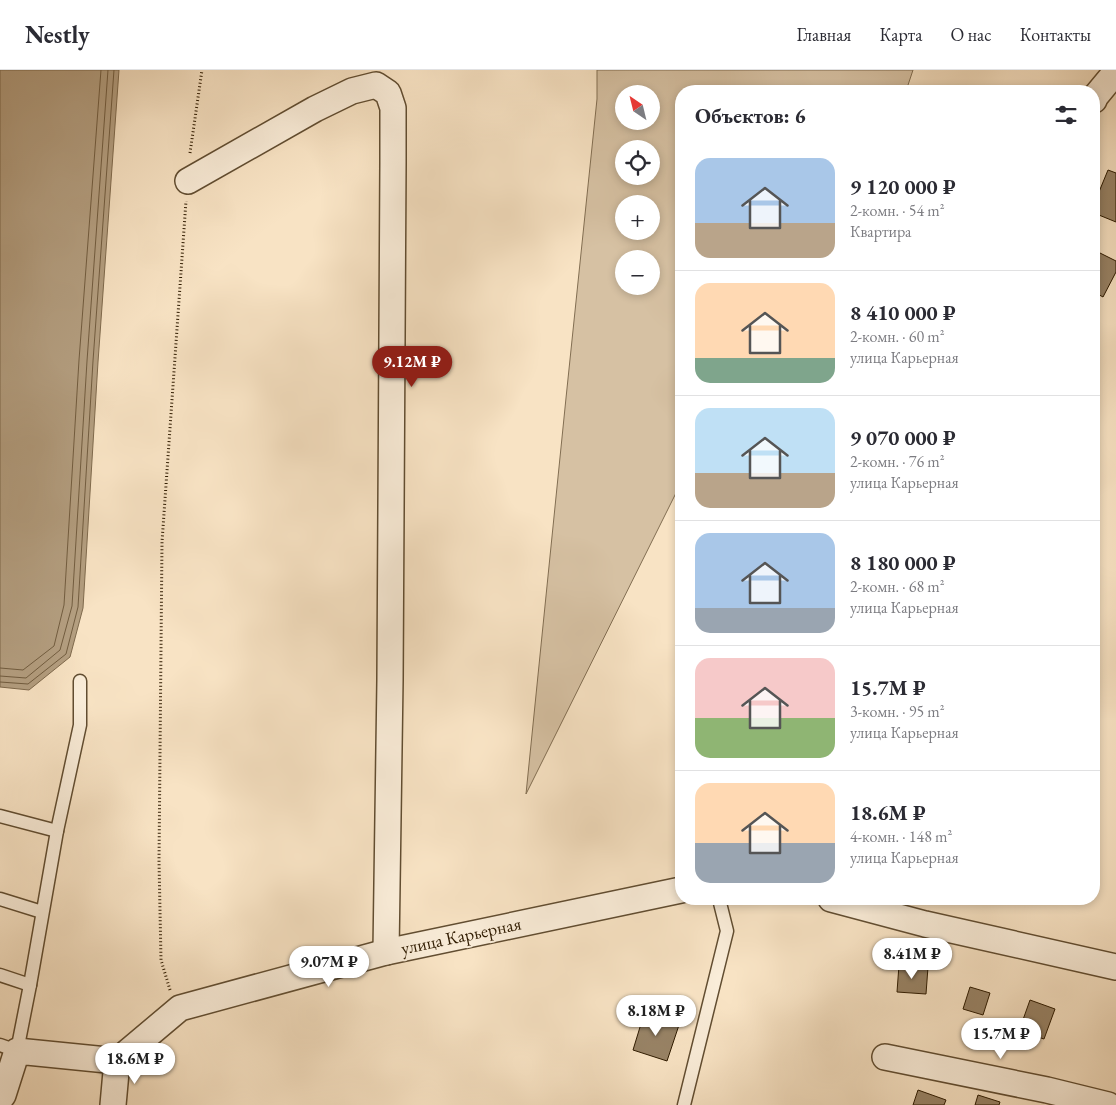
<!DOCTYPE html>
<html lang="ru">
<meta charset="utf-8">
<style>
body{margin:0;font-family:"EB Garamond",serif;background:#f7f7f7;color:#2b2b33;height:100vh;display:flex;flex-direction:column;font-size:19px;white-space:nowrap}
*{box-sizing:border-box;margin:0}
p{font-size:16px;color:#7c7c81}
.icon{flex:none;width:28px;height:28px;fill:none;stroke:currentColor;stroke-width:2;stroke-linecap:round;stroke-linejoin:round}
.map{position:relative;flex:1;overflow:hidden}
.sheet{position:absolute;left:675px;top:15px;width:425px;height:820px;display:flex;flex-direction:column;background:#fff;border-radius:20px;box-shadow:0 2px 8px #0003}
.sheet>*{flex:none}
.needle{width:32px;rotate:325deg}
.tools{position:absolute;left:615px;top:15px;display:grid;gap:10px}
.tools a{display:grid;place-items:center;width:45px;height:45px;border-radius:50%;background:#fff;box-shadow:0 2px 8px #0003;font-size:25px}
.price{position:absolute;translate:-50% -42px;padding:0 11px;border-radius:18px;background:#fff;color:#222;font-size:16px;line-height:32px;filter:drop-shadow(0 1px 2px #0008)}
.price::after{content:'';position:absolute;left:50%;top:30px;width:15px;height:11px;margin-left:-8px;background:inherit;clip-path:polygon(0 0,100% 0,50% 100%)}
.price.active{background:#8f2418;color:#fff}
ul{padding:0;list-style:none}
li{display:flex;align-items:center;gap:15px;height:125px;padding:0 20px}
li+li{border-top:1px solid #e1e1e2}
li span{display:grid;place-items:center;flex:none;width:140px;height:100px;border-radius:15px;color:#555}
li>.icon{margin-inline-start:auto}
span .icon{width:60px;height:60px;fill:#fffc;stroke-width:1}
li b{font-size:21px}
h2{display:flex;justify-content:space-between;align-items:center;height:60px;padding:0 20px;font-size:21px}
header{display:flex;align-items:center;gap:30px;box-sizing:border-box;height:70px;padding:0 25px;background:#fff;border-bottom:1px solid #e1e1e2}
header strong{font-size:24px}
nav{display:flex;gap:28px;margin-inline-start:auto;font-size:18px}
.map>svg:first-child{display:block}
.green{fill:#d6c1a3;stroke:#826e52;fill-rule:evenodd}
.water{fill:#b49f81;stroke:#7f6a4d}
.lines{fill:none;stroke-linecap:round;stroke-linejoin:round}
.shore{stroke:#725d40;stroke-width:1}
.building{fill:#988366;stroke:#2f1b00}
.service-casing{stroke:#614d31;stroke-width:15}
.minor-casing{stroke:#614d31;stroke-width:28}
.path{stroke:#2f1b00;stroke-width:3;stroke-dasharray:1 2.5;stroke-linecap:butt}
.service{stroke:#faedd9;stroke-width:12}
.minor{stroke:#faedd9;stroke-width:25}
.labels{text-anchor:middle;stroke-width:4;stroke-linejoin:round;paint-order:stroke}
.street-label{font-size:18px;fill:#2f1b00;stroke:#faedd9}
</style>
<header>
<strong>Nestly</strong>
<nav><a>Главная</a><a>Карта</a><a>О нас</a><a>Контакты</a></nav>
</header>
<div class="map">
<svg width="1116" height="1035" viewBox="0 0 1116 1035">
<rect width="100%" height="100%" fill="#f8e3c4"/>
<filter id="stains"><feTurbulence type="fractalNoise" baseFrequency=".004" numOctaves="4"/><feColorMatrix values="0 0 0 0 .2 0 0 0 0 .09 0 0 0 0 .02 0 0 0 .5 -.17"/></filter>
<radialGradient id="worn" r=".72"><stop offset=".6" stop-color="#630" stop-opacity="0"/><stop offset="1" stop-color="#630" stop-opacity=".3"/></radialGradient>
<path class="green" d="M597,0H913L906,21H681V413L526,724L566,328L597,29ZM624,24H651V51H624ZM624,79H651V106H624ZM624,134H651V161H624ZM624,189H651V216H624Z"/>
<path class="water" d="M0,0H119L98,292L83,538L70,587L29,620L0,617Z"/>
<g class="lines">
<g class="shore">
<path d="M0,598L23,600L54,576L64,535L79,290L101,0"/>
<path d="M0,606L26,608L60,580L72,536L87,291L108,0"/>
<path d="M0,612L28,614L66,584L78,537L93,291L114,0"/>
</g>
</g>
<g class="building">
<path d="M1108,100L1116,103V152L1094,143V134Z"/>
<path d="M1094,180L1116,191V202L1103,227L1094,222Z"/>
<path d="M899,895L928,897L926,924L897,922Z"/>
<path d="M970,917L990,923L983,945L963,939Z"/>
<path d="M1030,930L1055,939L1044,969L1019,961Z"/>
<path d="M644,944L679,955L667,991L633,980Z"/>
<path d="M918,1020L946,1030L944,1035H913Z"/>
<path d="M978,1025L1000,1032L999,1035H975Z"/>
</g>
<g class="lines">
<g class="service-casing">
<g id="service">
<path d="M0,746L57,761"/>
<path d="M0,829L42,842"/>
<path d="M0,905L30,915"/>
<path d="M0,975L17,981L30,915L57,761L80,655V611"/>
<path d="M684,1035L727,861L719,829"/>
</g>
</g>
<g class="minor-casing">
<g id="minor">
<path d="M1094,30L1095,27L1114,4H1116"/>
<path d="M188,111L315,39L352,21L376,15L388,23L393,38V93L390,610L386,882"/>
<path d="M831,829L925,854L1116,897"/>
<path d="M885,987L1047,1020L1108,1035"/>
<path d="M0,1029L3,1025L17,981L117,991L180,938L386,882L681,820"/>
<path d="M113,1035L117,991"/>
</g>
</g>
<g class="path">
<path d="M190,83L202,0"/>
<path d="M170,920L161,890L159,791L162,472L186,131"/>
</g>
<use href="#service" class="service"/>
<use href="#minor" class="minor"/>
</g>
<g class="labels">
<g class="street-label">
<text transform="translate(461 866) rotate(-12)" y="6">улица Карьерная</text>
</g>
</g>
<rect width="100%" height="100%" filter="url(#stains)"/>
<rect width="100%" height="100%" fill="url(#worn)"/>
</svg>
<div class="tools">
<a><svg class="needle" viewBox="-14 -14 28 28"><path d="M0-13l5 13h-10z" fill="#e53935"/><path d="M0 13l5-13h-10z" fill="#7c7c81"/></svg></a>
<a><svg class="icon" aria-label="locate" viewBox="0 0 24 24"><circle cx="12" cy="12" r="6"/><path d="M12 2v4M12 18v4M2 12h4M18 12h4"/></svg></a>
<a>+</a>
<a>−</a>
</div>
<b class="price active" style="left:412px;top:318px">9.12M ₽</b>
<b class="price" style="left:912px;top:910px">8.41M ₽</b>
<b class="price" style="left:329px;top:918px">9.07M ₽</b>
<b class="price" style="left:656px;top:967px">8.18M ₽</b>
<b class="price" style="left:1001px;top:990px">15.7M ₽</b>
<b class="price" style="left:135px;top:1015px">18.6M ₽</b>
<section class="sheet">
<h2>Объектов: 6<svg class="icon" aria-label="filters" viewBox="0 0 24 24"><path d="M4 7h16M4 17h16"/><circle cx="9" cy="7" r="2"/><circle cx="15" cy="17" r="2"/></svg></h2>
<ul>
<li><span style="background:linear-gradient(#a9c7e8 65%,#b9a48a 0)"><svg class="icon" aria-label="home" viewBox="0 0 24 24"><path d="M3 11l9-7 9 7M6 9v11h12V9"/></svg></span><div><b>9 120 000 ₽</b><p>2-комн. · 54 m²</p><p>Квартира</p></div></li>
<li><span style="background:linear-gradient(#ffd9b3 75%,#7fa58c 0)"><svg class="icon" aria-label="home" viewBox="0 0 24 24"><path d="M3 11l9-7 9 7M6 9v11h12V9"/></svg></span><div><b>8 410 000 ₽</b><p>2-комн. · 60 m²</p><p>улица Карьерная</p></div></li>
<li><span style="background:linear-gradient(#bfe0f5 65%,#b9a48a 0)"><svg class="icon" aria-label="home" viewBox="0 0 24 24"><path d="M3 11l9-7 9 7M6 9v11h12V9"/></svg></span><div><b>9 070 000 ₽</b><p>2-комн. · 76 m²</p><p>улица Карьерная</p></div></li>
<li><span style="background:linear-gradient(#a9c7e8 75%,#9aa5b1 0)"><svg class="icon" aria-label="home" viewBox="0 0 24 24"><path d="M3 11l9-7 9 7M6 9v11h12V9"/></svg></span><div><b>8 180 000 ₽</b><p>2-комн. · 68 m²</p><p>улица Карьерная</p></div></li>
<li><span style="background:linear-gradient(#f6c9c9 60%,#8fb573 0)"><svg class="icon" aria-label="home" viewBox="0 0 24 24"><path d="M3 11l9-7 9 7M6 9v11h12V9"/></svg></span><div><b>15.7M ₽</b><p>3-комн. · 95 m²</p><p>улица Карьерная</p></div></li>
<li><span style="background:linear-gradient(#ffd9b3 60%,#9aa5b1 0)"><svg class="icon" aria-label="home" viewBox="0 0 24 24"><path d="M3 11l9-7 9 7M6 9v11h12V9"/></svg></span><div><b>18.6M ₽</b><p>4-комн. · 148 m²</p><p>улица Карьерная</p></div></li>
</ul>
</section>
</div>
